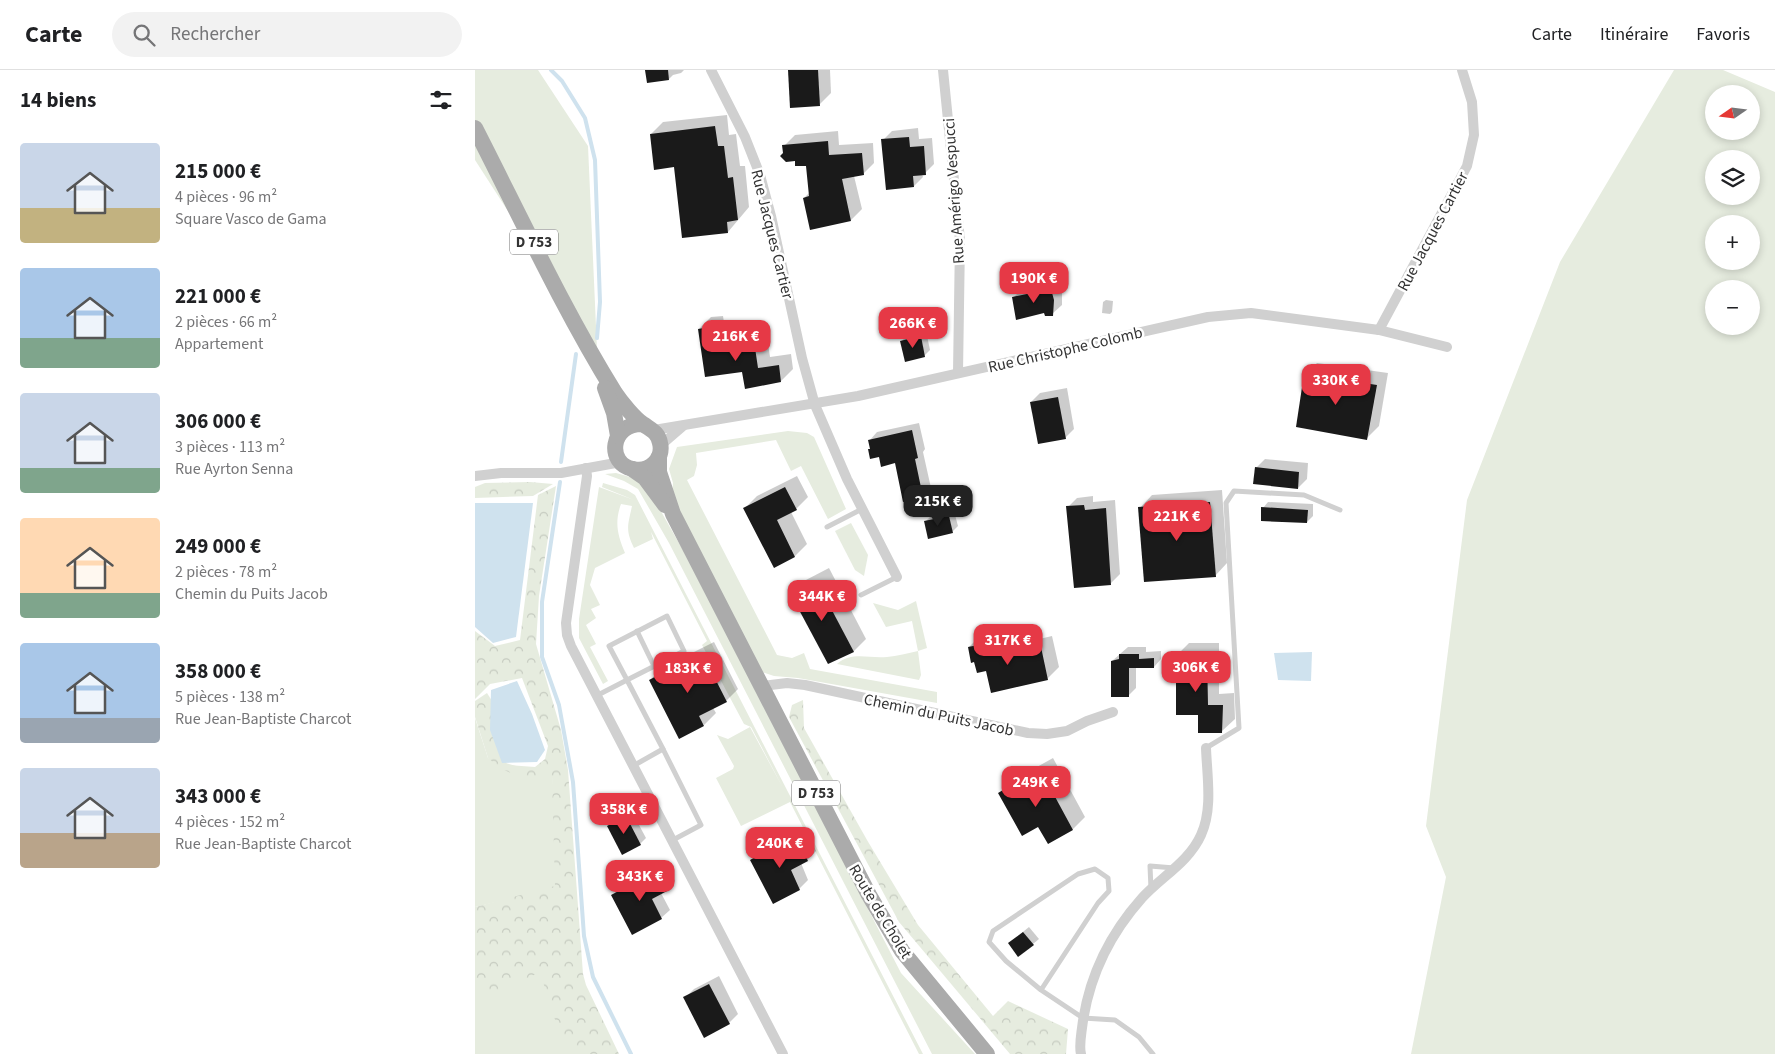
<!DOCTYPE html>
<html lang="fr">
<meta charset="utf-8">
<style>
body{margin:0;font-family:"Source Sans 3",sans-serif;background:#f2f2f2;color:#202124;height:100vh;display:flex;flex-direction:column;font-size:19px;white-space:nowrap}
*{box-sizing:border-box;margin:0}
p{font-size:16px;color:#757577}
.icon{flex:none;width:28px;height:28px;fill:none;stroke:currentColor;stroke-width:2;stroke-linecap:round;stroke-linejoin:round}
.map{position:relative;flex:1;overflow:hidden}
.panel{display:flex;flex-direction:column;background:#fff;width:475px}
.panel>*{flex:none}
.needle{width:32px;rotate:256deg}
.controls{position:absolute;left:1230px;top:15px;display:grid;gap:10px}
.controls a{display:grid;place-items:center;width:55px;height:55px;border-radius:50%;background:#fff;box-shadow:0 2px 8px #0003;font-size:25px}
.price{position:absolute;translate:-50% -42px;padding:0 11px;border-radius:10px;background:#e63946;color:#fff;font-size:16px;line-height:32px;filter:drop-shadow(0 1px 2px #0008)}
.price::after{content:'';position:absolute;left:50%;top:30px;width:15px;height:11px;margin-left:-8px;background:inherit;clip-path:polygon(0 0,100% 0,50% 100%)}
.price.selected{background:#222;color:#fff}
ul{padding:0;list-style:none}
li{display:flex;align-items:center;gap:15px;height:125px;padding:0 20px}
li span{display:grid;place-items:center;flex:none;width:140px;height:100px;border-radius:5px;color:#555}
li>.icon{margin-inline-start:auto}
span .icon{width:60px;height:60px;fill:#fffc;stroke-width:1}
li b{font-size:21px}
h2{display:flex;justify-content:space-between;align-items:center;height:60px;padding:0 20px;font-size:21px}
header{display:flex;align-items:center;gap:30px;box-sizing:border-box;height:70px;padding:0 25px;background:#fff;border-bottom:1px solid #e0e0e0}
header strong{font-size:24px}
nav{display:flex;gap:28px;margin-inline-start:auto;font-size:18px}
.search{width:350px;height:45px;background:#f2f2f2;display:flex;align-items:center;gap:12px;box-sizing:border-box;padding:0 18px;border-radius:28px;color:#757577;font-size:19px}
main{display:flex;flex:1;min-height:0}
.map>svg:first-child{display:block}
.green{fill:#e6ecdf;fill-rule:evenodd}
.forest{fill:url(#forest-crowns)}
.water{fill:#cfe2ee}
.shadow{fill:#0003}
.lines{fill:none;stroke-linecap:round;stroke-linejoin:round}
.stream{stroke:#cfe2ee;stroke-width:4}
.building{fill:#1a1a1a}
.service{stroke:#d0d0d0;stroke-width:5}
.minor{stroke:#d0d0d0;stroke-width:10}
.primary{stroke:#ababab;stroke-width:16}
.labels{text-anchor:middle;stroke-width:5;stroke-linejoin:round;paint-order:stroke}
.shield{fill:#fff;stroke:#707070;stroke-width:1}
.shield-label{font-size:15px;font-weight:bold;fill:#333}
.street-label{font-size:16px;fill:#333;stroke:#fff}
</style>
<header>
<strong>Carte</strong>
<div class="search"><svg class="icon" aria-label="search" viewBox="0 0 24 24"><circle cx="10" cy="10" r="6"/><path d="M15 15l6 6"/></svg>Rechercher</div>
<nav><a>Carte</a><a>Itinéraire</a><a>Favoris</a></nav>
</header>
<main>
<section class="panel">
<h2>14 biens<svg class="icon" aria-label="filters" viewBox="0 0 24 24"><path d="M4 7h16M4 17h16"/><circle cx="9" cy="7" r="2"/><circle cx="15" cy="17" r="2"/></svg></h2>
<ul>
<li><span style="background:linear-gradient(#c9d6e8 65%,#c2b280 0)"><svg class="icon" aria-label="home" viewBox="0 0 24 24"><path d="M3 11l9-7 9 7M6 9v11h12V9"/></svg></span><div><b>215 000 €</b><p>4 pièces · 96 m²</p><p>Square Vasco de Gama</p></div></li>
<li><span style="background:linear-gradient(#a9c7e8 70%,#7fa58c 0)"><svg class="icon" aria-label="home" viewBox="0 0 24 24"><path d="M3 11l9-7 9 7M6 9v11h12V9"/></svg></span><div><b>221 000 €</b><p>2 pièces · 66 m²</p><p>Appartement</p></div></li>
<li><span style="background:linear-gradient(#c9d6e8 75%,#7fa58c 0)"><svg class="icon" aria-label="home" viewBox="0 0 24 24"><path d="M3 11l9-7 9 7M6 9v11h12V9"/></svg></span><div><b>306 000 €</b><p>3 pièces · 113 m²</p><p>Rue Ayrton Senna</p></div></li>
<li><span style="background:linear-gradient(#ffd9b3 75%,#7fa58c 0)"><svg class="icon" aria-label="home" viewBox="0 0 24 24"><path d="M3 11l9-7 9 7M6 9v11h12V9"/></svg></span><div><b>249 000 €</b><p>2 pièces · 78 m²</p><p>Chemin du Puits Jacob</p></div></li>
<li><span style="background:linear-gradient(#a9c7e8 75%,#9aa5b1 0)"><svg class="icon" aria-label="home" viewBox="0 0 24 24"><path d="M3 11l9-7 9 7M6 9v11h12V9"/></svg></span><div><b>358 000 €</b><p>5 pièces · 138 m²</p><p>Rue Jean-Baptiste Charcot</p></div></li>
<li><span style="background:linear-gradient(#c9d6e8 65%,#b9a48a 0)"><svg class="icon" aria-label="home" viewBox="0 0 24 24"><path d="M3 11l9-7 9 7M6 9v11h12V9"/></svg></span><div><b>343 000 €</b><p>4 pièces · 152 m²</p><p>Rue Jean-Baptiste Charcot</p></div></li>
</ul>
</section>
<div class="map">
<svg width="1300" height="984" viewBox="0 0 1300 984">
<defs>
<pattern id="forest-crowns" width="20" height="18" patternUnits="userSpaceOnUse" patternTransform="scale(1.25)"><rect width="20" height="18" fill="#e6ecdf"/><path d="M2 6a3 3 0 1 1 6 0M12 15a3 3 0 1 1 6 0" fill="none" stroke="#c6cbc0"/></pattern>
</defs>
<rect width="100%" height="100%" fill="#fff"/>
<g class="green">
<path d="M0,0H63L113,76L122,279L0,90Z"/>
<path d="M1199,0H1248L1300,22V984H936L971,807L951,756L992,430L1085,192ZM1239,24H1276V61H1239ZM1239,89H1276V126H1239ZM1239,154H1276V191H1239ZM1239,219H1276V256H1239Z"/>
<path d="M313,361L332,363L339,367L371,439L353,449L326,396L316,401L301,370L221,383L222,395L219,406L212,410L302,585L317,588L329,583L335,599L462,622V633L323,608L299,606L287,602L197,427L198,413L194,399L202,377Z"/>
<path d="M141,403L162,409L179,429L209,482L426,903L500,984H457L194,473L163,419L149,411L130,404Z"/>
<path d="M128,413L152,420L160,425L448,984H444L315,732L266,756L241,708L258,699L259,696L242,665L253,669L275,657L308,718L276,657L269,654L227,575L232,571L176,462L178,469L159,478C150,460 153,455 157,436L146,434C139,453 143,466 150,483L120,498L115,515L125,535L116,539L121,548L111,555L121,574L115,577L133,611L128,614L104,568V549L124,417L159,430L127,417Z"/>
<path d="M376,453L393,485L389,506L380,500L360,461Z"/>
<path d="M441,531L452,578L443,581L446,605L444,610L362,594C377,581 394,589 412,587C422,586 433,583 443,581L437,551L411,557L398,533L423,540Z"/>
<path d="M0,648L13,688L77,706L89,816L0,837Z"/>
<path d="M74,894L124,984H0V907Z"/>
</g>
<g class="forest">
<path d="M55,412L78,414L58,426L0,428V417L10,413Z"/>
<path d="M81,416L64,526L61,574L86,660L93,700L108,904L111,915L144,984H108L97,978L75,941L66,902L17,923L0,917V837L80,816L77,707L55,712L25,698L13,688L0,647V631L12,623L17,631L21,667L32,695L60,697L70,689L73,676L47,608L15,614L0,629V561L20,576L45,570L63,425Z"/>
<path d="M328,630L329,658L392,770L443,855L518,946L533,931L593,959L591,984H535L424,852L314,647L317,635Z"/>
</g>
<g class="water">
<path d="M0,433H58L41,567L18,573L0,557Z"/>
<path d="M837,582L836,611L803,610L799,583Z"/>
<path d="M42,611L57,644L70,680L62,692L27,693L15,660L16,620Z"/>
</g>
<g class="shadow">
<path d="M171,0H209L206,3L198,5L194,9Z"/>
<path d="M314,0H355L356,23L344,35Z"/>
<path d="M252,45L254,65L261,64L265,96H270L274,137L253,162L208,167L200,96L176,64L188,52Z"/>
<path d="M443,58L444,69L457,68L459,94L450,103L447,104L448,107L439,116L408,70L417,61Z"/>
<path d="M363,61L364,75L398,73L399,93L388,104L379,106L387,139L376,150L329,128L335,122L332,95L309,83V76L320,65Z"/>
<path d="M585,210L587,221V235L577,244L538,228L547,219Z"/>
<path d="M631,230L638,231L637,242L635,244L627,243L628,232Z"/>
<path d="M248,246L251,265L291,259L295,287L316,284L318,299L306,311L268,300L231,306L224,259L236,247Z"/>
<path d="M451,261L455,280L449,286L427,271L432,265Z"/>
<path d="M842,293L913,303L904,356L892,368L830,305Z"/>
<path d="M592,318L599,359L590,368L556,332L565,323Z"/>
<path d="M444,353L450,379L448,382L456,418L448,426L420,392L394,380L396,378L395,370L402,362Z"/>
<path d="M790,389L833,393L832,409L823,418L781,398Z"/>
<path d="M322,406L333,427L321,439L316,442L332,474L320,486L300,496L270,438L282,426Z"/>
<path d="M747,420L752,493L740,506L665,438L677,425Z"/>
<path d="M618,426V432L640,430L645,504L636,513L593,437L602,428Z"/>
<path d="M793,432L838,434V446L832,452L788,438Z"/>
<path d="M479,441L483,456L477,462L450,452L456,446Z"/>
<path d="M354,498L391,569L379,581L353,592L317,523L329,511Z"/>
<path d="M536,560L539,575L577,566L584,597L572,609L512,600L494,577L506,565Z"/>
<path d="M239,572L263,619L251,631L238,638L241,643L229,655L175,610L187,598Z"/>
<path d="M714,573H744V624L759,623L760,649L747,661L724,662V644L702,585Z"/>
<path d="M653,577H671V582L686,581V589L679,597H661V618L653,626L637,591Z"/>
<path d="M578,688L610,747L598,759L573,772L564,755L524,723L537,711Z"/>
<path d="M157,742L171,768L165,774L134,756L139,751Z"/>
<path d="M329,757L341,781L332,790L326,793L333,810L324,819L277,790L286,781Z"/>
<path d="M190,792L200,811L186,823L195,840L186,848L138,825L146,817Z"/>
<path d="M554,857L564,869L558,874L534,873Z"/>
<path d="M244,906L263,944L254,953L210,928L219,919Z"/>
</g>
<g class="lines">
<g class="stream">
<path d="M76,0L87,11L110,48L120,90L125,232L122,268"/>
<path d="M86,392L101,284"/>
<path d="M85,412L67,532V587L84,635L98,712L109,866L118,907L156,984"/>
</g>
</g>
<g class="building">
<path d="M170,0H193L194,10L172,13Z"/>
<path d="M313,0H343L345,36L315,38Z"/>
<path d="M240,56L243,76H249L253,108L258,107L263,150L252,152L253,163L207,168L199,97L179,100L175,64Z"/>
<path d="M434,67L435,77L449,76L451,105L438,106L439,117L411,120L406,69Z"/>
<path d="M353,71L354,85L387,83L389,105L367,109L376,151L335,160L328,128L334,126L331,96H320V91L311,92L305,86L308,83L307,75Z"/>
<path d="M576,219L579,230L578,246H570L569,243L541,250L537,227Z"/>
<path d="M236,257L239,277L279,271L283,298L304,295L306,312L270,319L267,302L230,307L223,259Z"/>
<path d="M446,266L450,287L430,292L425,271Z"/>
<path d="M829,304L902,315L892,370L821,357Z"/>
<path d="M583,327L591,369L563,374L555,332Z"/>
<path d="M437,360L443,388L440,389L448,427L428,432L420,393L406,397L404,387L395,389L393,379H395L393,370Z"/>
<path d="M780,397L824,402L823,419L778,414Z"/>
<path d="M310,417L322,440L302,450L320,487L299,498L268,438Z"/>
<path d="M735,432L741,507L669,512L663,437Z"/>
<path d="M609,435L610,440L631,438L636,515L599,518L591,436Z"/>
<path d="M786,437L833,440L832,453L786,451Z"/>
<path d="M474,446L478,463L453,469L449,451Z"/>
<path d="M341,510L379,582L353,594L315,523Z"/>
<path d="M524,571L527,586L566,577L573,610L516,623L511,601L502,603L499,592L496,593L493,577Z"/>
<path d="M227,583L252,632L224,646L229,656L204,669L174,610Z"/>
<path d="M644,584H664V589L679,588V598H654V627H636V591L644,589Z"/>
<path d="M732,584L733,635H748L747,663H723V645H701V585Z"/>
<path d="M565,699L598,760L573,774L563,757L547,766L523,723Z"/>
<path d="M151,746L166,775L147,785L132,756Z"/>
<path d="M320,765L333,791L316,800L325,820L298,834L275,790Z"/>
<path d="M181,799L192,821L177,829L187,849L157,865L136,825L163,811L162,809Z"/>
<path d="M548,862L559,875L543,887L533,873Z"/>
<path d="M234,914L255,954L229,968L208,927Z"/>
</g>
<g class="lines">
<g class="service">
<path d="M352,457L387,439"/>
<path d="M386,525L422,507"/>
<path d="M162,561L179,596"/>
<path d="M121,626L152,610L134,576L192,546L209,581L152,610L188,679L158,696"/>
<path d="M731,678L764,658L751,433L759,421L829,425L865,440"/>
<path d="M188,679L226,755L196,771"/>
<path d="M676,819L675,796L699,798"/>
<path d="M566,920L623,833L634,821L633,808L620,799L603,804L518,861L514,872L531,891L566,920L608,948L640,950L664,967L678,984"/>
</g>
<g class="minor">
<path d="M236,0L270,67L285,105L296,146L327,288L340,335L372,409L422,507"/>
<path d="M468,0L485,170L483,303"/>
<path d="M904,260L992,96L999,65L997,32L987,0"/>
<path d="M179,360L383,326L733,247L776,243L904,260L972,277"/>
<path d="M186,375L208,356"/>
<path d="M111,398L112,406L91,553L92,565L96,576L308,984"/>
<path d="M0,406L26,403H86L146,392"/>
<path d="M287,616L312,613L330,615L553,663L572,664L592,661L612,651L638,642"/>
<path d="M606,984C604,976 606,966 607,958C613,909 634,865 667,828C686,807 714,792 726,765C738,739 732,706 731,678"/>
</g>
<g class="primary">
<path d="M0,58C45,146 88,239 140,323C146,332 160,349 168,354C176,360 183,362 185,373C189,389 174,403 158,399C131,394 135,353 168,354"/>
<path d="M130,318L139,343L143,366"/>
<path d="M184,387V402L198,444L394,825L427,881L512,984"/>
<path d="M157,399L170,408L190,435"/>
</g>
</g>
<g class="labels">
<g class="shield">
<rect x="35" y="159.5" width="48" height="25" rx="4"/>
<rect x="317" y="710.5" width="48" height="25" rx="4"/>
</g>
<g class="shield-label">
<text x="59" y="177">D 753</text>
<text x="341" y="728">D 753</text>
</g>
<g class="street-label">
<text transform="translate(478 121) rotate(-94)" y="6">Rue Amérigo Vespucci</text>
<text transform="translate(957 161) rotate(-62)" y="6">Rue Jacques Cartier</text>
<text transform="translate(298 164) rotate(76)" y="6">Rue Jacques Cartier</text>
<text transform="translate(590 279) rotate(-13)" y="6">Rue Christophe Colomb</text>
<text transform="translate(464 644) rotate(12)" y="6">Chemin du Puits Jacob</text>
<text transform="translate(406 841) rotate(59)" y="6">Route de Cholet</text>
</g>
</g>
</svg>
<div class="controls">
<a><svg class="needle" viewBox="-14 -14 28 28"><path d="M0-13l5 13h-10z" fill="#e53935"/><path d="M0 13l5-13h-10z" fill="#757577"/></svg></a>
<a><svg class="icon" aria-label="layers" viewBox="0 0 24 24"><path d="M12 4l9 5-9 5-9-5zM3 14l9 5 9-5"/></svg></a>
<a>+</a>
<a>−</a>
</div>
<b class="price" style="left:559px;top:234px">190K €</b>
<b class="price" style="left:438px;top:279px">266K €</b>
<b class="price" style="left:261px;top:292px">216K €</b>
<b class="price" style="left:861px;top:336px">330K €</b>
<b class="price selected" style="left:463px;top:457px">215K €</b>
<b class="price" style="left:702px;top:472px">221K €</b>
<b class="price" style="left:347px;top:552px">344K €</b>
<b class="price" style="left:533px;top:596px">317K €</b>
<b class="price" style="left:721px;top:623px">306K €</b>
<b class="price" style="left:213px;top:624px">183K €</b>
<b class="price" style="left:561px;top:738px">249K €</b>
<b class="price" style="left:149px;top:765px">358K €</b>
<b class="price" style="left:305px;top:799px">240K €</b>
<b class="price" style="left:165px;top:832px">343K €</b>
</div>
</main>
